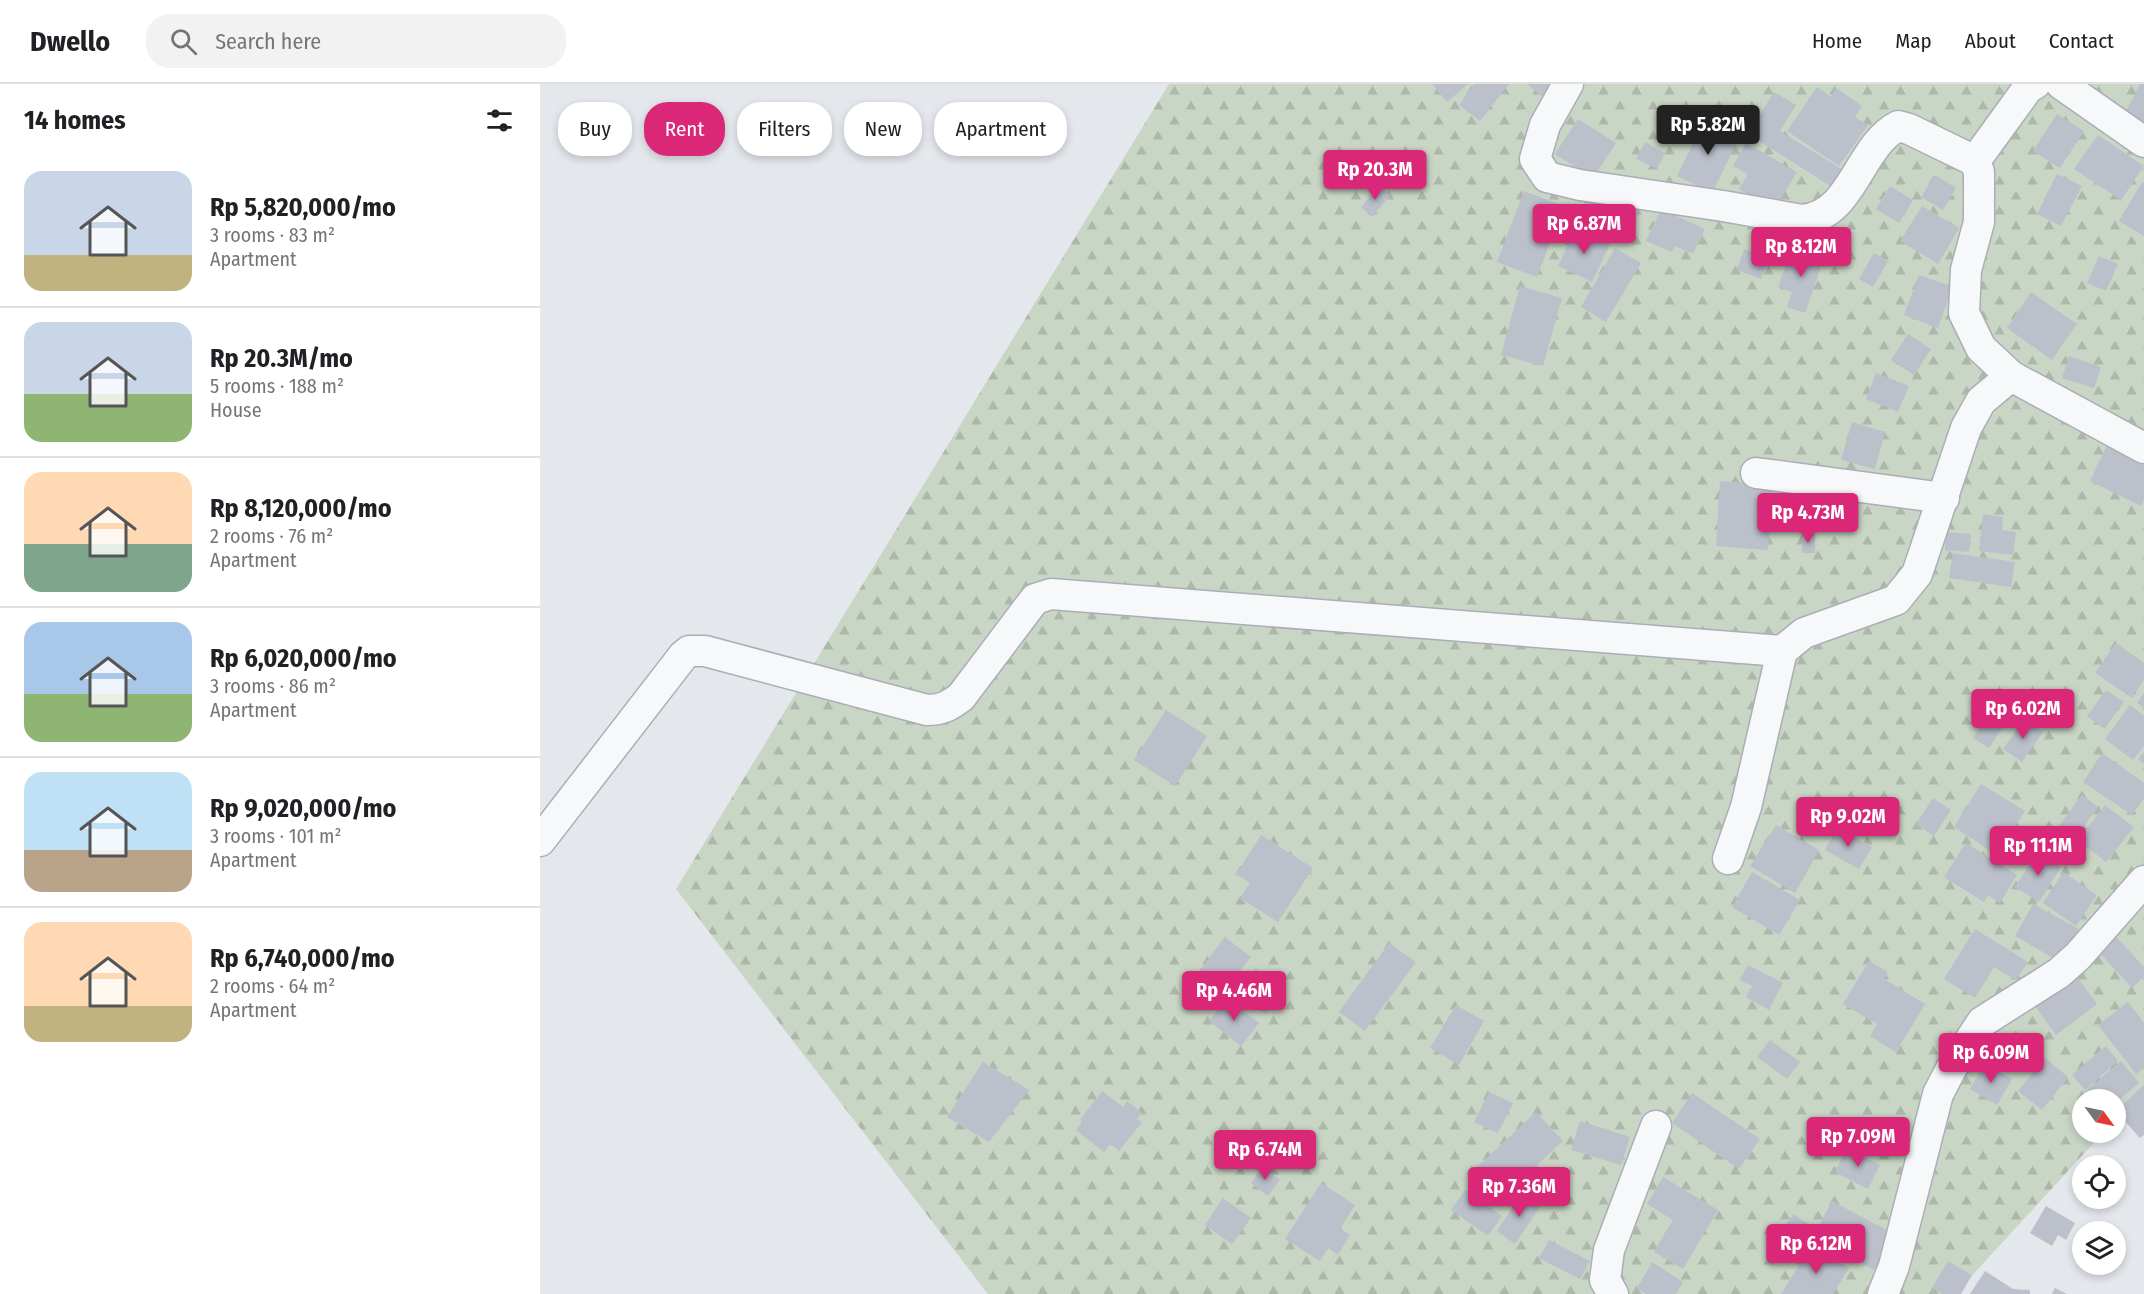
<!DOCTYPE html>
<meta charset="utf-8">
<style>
body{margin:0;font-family:"Fira Sans Condensed",sans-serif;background:#f2f2f2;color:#202124;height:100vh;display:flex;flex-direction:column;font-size:22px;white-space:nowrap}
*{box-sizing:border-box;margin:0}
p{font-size:20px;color:#757577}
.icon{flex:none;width:33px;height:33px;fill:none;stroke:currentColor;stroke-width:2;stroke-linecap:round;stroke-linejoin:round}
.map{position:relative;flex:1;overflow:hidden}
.details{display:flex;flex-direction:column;background:#fff;width:540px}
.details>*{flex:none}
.guide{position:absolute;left:18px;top:18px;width:570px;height:54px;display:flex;gap:12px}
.needle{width:39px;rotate:123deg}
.fabs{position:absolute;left:1532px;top:1005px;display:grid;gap:12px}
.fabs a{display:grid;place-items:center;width:54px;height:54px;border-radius:50%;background:#fff;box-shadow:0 3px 9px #0003;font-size:30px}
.price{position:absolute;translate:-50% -51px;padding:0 14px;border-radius:6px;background:#db2777;color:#fff;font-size:20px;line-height:39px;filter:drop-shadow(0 2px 3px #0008)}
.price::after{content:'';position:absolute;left:50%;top:36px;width:18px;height:14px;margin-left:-9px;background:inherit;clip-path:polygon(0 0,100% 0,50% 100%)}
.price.on{background:#222;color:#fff}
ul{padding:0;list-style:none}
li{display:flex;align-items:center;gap:18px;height:150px;padding:0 24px}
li+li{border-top:2px solid #e0e0e0}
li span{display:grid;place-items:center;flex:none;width:168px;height:120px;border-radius:18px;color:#555}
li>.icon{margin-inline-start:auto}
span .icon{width:72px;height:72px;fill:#fffc;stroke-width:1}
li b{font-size:26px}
h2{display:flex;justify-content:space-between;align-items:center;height:72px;padding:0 24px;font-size:26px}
.pill{padding:0 21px;border-radius:24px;background:#fff;box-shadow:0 3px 9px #0003;font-size:21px;line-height:54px}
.pill.on{background:#db2777;color:#fff}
header{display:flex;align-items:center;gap:36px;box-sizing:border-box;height:84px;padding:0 30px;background:#fff;border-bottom:2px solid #e0e0e0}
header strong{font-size:28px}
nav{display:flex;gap:33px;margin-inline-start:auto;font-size:21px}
.search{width:420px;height:54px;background:#f2f2f2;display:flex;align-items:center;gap:15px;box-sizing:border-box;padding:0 21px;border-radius:24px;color:#757577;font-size:22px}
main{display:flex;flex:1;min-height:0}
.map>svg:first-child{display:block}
.forest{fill:url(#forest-firs)}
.building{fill:#bbc0ca}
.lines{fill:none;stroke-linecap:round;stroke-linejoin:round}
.minor-casing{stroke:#a9aeb7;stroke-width:33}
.minor{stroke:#f7f8fa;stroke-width:30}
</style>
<header>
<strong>Dwello</strong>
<div class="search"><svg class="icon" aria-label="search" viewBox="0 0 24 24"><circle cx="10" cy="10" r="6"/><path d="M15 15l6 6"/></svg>Search here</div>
<nav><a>Home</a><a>Map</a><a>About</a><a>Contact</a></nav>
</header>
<main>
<section class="details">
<h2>14 homes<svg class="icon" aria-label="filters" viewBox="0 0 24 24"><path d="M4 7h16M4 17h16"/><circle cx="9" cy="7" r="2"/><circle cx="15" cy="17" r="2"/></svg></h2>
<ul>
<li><span style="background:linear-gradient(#c9d6e8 70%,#c2b280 0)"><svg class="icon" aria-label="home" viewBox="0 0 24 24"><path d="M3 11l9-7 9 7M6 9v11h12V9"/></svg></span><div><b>Rp 5,820,000/mo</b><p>3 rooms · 83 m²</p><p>Apartment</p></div></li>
<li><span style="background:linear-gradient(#c9d6e8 60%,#8fb573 0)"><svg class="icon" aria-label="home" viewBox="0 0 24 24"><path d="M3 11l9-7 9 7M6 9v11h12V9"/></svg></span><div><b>Rp 20.3M/mo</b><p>5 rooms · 188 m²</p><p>House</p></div></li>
<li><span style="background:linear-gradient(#ffd9b3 60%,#7fa58c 0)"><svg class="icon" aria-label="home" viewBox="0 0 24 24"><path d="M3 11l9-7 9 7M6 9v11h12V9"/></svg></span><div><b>Rp 8,120,000/mo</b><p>2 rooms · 76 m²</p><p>Apartment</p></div></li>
<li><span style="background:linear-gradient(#a9c7e8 60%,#8fb573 0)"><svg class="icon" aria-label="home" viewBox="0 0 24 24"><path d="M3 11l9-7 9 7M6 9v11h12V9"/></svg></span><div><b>Rp 6,020,000/mo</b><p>3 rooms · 86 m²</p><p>Apartment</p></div></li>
<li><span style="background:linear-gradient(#bfe0f5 65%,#b9a48a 0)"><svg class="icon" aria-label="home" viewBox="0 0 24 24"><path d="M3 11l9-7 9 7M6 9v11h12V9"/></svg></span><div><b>Rp 9,020,000/mo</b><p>3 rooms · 101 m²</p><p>Apartment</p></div></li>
<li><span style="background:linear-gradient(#ffd9b3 70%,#c2b280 0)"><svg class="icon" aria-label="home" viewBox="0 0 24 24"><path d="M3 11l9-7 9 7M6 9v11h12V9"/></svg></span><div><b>Rp 6,740,000/mo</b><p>2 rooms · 64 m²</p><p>Apartment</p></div></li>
</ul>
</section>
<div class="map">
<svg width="1604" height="1210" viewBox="0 0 1604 1210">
<defs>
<pattern id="forest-firs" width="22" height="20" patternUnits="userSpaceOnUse" patternTransform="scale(1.5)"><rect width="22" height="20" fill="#c9d6c5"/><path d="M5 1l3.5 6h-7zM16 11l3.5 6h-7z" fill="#adb8ab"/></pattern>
</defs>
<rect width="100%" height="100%" fill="#e4e7ec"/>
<path class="forest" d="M629,0H1604V1004L1575,1036V1016H1542V1048L1563,1049L1415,1210H448L136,805Z"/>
<g class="building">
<path d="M892,0H928L907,18Z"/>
<path d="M934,0H969L940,37L919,21Z"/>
<path d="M987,0H1016L1004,14Z"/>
<path d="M1600,0H1604V39L1585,29Z"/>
<path d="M1277,3L1291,13L1296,4L1322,22L1315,33L1328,41L1299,82L1247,47Z"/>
<path d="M1234,8L1256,21L1240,47L1303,86L1292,103L1208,50Z"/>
<path d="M1517,30L1544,47L1520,84L1493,67Z"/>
<path d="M1038,35L1076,59L1053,94L1015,70Z"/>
<path d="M1165,35L1200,52L1172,109L1137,92Z"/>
<path d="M1558,51L1604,82L1581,116L1534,85Z"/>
<path d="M1105,58L1125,69L1117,85L1096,75Z"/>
<path d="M1206,59L1257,88L1235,125L1199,105L1208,90L1193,82Z"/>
<path d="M1517,90L1542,102L1521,142L1497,130Z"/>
<path d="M1395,91L1416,104L1403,126L1381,113Z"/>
<path d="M1602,98L1604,99V152L1579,137Z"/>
<path d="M839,102L850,111L832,133L821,123Z"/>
<path d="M1350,102L1373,116L1359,139L1336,125Z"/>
<path d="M984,107L1024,122L997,193L957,178Z"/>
<path d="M1049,107L1098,127L1088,153L1038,133Z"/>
<path d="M1382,122L1419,144L1398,180L1360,157Z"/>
<path d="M1121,125L1165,145L1153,170L1135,162L1132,168L1106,157Z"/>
<path d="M1036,143L1070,160L1052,198L1018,182Z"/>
<path d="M1075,164L1101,179L1066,238L1041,223Z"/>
<path d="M1252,164L1284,174L1265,229L1247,223L1252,208L1238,203Z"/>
<path d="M1204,165L1229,174L1221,195L1197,186Z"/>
<path d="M1334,169L1348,177L1333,203L1319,195Z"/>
<path d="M1559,172L1578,180L1566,207L1547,199Z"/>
<path d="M1379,191L1413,203L1398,244L1364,231Z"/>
<path d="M980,202L1022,214L1003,282L961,271Z"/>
<path d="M1491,208L1537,240L1512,276L1467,244Z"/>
<path d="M1368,250L1391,265L1374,291L1351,276Z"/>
<path d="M1529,272L1561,283L1554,304L1522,294Z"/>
<path d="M1336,289L1369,302L1358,328L1326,315Z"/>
<path d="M1312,338L1345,348L1335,385L1301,376Z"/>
<path d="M1568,359L1604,378V415L1601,422L1550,397Z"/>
<path d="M1180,397L1232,401L1228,466L1176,462Z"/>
<path d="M1443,430L1463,433L1462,446L1476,448L1473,471L1439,467Z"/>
<path d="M1406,448L1431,450L1429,468L1405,466Z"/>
<rect x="1262" y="450" width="13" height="19"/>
<path d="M1413,469L1475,478L1471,503L1409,494Z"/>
<path d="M1576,559L1604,579V596L1592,614L1555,589Z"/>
<path d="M1566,606L1584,618L1564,645L1547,632Z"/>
<path d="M1604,609V624L1597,619Z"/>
<path d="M1456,620L1471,630L1449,664L1433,654Z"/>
<path d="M1590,621L1604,632V662L1593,676L1565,655Z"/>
<path d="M626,626L667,652L635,702L594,676Z"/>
<path d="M1484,635L1503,648L1482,678L1463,665Z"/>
<path d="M1604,668V680L1598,675Z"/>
<path d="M1562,669L1604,699V714L1592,731L1543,698Z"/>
<path d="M1441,700L1485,727L1457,771L1414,743Z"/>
<path d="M1542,711L1558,723L1532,759L1515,747Z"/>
<path d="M1393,714L1411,726L1394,752L1376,740Z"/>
<path d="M1565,721L1594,743L1566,778L1538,756Z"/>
<path d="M1236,741L1279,766L1255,809L1210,782Z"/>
<path d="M1298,743L1332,763L1319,785L1285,766Z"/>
<path d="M721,751L773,784L738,838L700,814L710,799L696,790Z"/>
<path d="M1426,759L1477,791L1460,819L1448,811L1444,818L1404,793Z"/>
<path d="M1498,768L1521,783L1499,818L1475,803Z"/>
<path d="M1212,788L1260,816L1239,851L1192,823Z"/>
<path d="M1523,788L1557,811L1536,842L1503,819Z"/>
<path d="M1493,820L1539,845L1520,878L1475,852Z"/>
<path d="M1435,845L1488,878L1476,896L1454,883L1435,914L1404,895Z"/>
<path d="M1571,847L1604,883V893L1592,904L1554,863Z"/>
<path d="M685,853L711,873L682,909L657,890Z"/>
<path d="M849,859L876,878L825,947L799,928Z"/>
<path d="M1329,877L1348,888L1344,895L1385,920L1356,968L1330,952L1337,940L1303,920Z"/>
<path d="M1208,881L1243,899L1229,926L1206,913L1212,902L1199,896Z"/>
<path d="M715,884L744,906L726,930L697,908Z"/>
<path d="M1535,890L1557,920L1516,951L1494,921Z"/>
<path d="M687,914L719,939L701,962L669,937Z"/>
<path d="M1588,918L1604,939V983L1596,990L1558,941Z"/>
<path d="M916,921L944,937L919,981L890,964Z"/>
<path d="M1230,956L1260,978L1247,995L1217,973Z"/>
<path d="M1566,962L1578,977L1545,1006L1532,991Z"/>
<path d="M1505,974L1528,993L1502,1026L1478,1007Z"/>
<path d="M1581,977L1599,999L1575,1019V1016H1543L1540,1012Z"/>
<path d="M443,978L489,1006L449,1058L407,1033Z"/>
<path d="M1445,979L1472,995L1457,1021L1430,1005Z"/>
<path d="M1604,1001V1051L1600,1054L1576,1027Z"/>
<path d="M562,1007L583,1023L587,1017L602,1029L597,1035L602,1038L579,1067L570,1060L564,1068L536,1046L542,1038L540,1036Z"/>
<path d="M949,1008L973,1019L958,1049L934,1038Z"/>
<path d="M1152,1009L1220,1055L1199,1085L1132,1039Z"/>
<path d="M996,1028L1023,1057L961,1114L935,1085Z"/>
<path d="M1040,1037L1090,1053L1081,1081L1031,1066Z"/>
<path d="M1307,1064L1340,1081L1328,1105L1295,1088Z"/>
<path d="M722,1083L740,1096L728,1112L711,1099Z"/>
<path d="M1123,1093L1178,1126L1143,1185L1114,1168L1133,1136L1107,1120Z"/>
<path d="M781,1099L815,1121L800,1145L810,1151L798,1171L788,1164L780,1177L745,1155Z"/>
<path d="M925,1106L962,1132L948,1152L911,1126Z"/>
<path d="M983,1108L1002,1120L975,1160L957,1147Z"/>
<path d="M683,1114L711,1134L692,1160L665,1141Z"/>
<path d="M1292,1117L1354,1150L1334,1186L1273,1153Z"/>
<path d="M1506,1122L1535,1139L1526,1156L1518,1151L1512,1162L1490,1149Z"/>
<path d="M1253,1130L1272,1142L1252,1173L1233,1161Z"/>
<path d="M1009,1156L1050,1177L1040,1195L999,1174Z"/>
<path d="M1272,1161L1309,1184L1293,1210H1241Z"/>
<path d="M1408,1177L1432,1191L1421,1210H1402L1392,1204Z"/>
<path d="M1112,1178L1143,1198L1136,1210H1106L1097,1204Z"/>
<path d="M1445,1187L1473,1205L1490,1206V1210H1430Z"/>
<path d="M1515,1204L1527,1210H1512Z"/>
</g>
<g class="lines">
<g class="minor-casing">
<g id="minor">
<path d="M1028,0L1005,41L995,75L1007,93L1040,101L1183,122L1262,136C1313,132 1318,63 1358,42L1369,45L1435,77L1439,88V138L1426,186L1424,229L1441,264L1471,292L1604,364"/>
<path d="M1521,0L1604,58"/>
<path d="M1435,77L1488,4L1495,0"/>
<path d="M1216,389L1404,414"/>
<path d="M0,757L143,572L149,567H165L387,626C402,626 409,622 421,613L495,515L511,510L1242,567"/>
<path d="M1188,775L1206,723L1242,567L1264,549L1356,516L1377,490L1426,344L1441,317L1471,292"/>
<path d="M1073,1210L1065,1196L1069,1166L1116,1042"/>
<path d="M1343,1210L1354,1182L1398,1010L1411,985L1442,938L1519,889L1538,872L1604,797"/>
</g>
</g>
<use href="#minor" class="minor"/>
</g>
</svg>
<div class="fabs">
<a><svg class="needle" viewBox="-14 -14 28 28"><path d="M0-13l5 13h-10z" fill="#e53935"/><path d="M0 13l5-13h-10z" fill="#757577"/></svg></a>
<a><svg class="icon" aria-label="locate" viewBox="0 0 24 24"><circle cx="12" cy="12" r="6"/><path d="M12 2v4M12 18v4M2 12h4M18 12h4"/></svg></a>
<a><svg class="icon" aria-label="layers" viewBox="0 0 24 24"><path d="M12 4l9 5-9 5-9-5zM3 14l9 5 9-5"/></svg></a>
</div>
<b class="price on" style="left:1168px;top:72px">Rp 5.82M</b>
<b class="price" style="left:835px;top:117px">Rp 20.3M</b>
<b class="price" style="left:1044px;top:171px">Rp 6.87M</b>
<b class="price" style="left:1261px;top:194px">Rp 8.12M</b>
<b class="price" style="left:1268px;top:460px">Rp 4.73M</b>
<b class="price" style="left:1483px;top:656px">Rp 6.02M</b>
<b class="price" style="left:1308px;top:764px">Rp 9.02M</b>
<b class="price" style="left:1498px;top:793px">Rp 11.1M</b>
<b class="price" style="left:694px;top:938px">Rp 4.46M</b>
<b class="price" style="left:1451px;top:1000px">Rp 6.09M</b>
<b class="price" style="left:1318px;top:1084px">Rp 7.09M</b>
<b class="price" style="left:725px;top:1097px">Rp 6.74M</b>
<b class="price" style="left:979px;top:1134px">Rp 7.36M</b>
<b class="price" style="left:1276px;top:1191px">Rp 6.12M</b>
<div class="guide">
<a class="pill">Buy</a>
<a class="pill on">Rent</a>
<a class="pill">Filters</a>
<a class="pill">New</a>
<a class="pill">Apartment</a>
</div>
</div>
</main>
